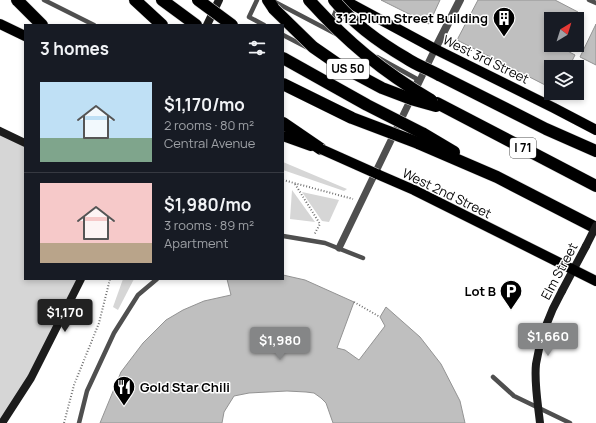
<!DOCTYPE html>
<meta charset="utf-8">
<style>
body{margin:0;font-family:Manrope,sans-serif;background:#20242c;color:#f1f3f6;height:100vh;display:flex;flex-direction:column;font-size:15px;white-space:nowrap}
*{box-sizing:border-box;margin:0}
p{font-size:13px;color:#9ea1a6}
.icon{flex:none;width:22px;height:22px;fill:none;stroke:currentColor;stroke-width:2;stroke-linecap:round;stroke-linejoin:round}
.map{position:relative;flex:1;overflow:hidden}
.panel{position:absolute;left:24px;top:24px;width:260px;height:256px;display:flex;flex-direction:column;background:#171b24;border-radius:0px;box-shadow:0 2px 6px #0003}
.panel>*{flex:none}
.needle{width:26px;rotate:38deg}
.buttons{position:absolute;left:544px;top:12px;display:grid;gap:8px}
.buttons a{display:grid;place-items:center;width:40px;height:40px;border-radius:0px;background:#171b24;box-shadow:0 2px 6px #0003;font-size:20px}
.price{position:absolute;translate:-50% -34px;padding:0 9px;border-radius:4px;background:#858687;color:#fff;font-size:13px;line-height:26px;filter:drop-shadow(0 1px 2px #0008)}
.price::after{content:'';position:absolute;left:50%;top:24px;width:12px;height:9px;margin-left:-6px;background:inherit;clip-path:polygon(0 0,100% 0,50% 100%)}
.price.current{background:#222;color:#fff}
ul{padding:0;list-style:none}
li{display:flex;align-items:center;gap:12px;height:100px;padding:0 16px}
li+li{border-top:1px solid #363941}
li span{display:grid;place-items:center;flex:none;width:112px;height:80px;border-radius:0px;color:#555}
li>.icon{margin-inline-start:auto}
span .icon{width:48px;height:48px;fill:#fffc;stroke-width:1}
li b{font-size:17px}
h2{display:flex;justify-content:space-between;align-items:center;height:48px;padding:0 16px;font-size:17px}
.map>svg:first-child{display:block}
.green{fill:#d6d6d6}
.building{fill:#bfbfbf;stroke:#939393}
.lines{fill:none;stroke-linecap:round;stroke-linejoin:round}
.primary-casing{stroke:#dbdbdb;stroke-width:11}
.motorway-casing{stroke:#dbdbdb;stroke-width:13}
.path{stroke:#717171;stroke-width:2;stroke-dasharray:1 2;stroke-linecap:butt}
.service{stroke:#4f4f4f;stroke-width:4.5}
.pedestrian{stroke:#4f4f4f;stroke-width:7}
.tertiary{stroke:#4f4f4f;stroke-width:8}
.secondary{stroke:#1c1c1c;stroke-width:8}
.primary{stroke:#000;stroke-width:10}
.motorway{stroke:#000;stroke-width:12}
.primary-bridge-casing{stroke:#dbdbdb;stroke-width:11;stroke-linecap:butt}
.motorway-bridge-casing{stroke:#dbdbdb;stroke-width:13;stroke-linecap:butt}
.secondary-bridge{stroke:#1c1c1c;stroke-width:8}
.primary-bridge{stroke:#000;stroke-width:10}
.motorway-bridge{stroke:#000;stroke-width:12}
.labels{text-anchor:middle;stroke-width:3;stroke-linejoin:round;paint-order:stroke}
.shield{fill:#fff;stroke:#4c4c4c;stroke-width:1}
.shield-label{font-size:12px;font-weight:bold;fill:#000}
.poi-label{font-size:13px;font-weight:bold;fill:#000;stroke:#fff;text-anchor:end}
.street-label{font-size:13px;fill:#000;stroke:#fff}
</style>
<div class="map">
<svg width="596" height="423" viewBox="0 0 596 423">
<rect width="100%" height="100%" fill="#fff"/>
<g class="green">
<path d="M0,131L25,143V279H81L31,378L0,423Z"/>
<path d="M283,162L347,189L344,191L283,170Z"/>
<path d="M292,190L315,222L290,219Z"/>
<path d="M302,192L339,200L329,222L322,221Z"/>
<path d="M123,279H134L118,310L113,307Z"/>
</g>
<g class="building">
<path d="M381,0H440L429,24Z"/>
<path d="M478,0H555L578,12L574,19H551V45H561L560,47L575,55L569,67H551V88L457,40Z"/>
<path d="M596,24V65L580,57Z"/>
<path d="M283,275L305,280L354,302L337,348L345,350L359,360L385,326L380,317L386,307L420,337L441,364L460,401L465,423H333L326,403L321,398L314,393L306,392L287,391L249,393L234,396L224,412L222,423H100L121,372L143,343L166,320L183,310L204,301L231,295L227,279H283Z"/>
</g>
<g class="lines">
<g class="primary-casing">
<g id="primary">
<path d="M344,0L435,49L554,108L596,130"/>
<path d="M0,24L25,36"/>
<path d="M283,136L311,146"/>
<path d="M377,174L414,190L596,281"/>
</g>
</g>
<g class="motorway-casing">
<g id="motorway">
<path d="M17,0L42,25"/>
<path d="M135,0L162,25"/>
<path d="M162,0L196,25"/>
<path d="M268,0L274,9"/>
<path d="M439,75L546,129L596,151"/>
<path d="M437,103L596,186"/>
<path d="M283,123L321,149"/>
<path d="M422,133L454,152"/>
<path d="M418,143L497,177L596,228"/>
</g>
</g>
<g class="path">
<path d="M283,180L353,199"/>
<path d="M295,184L320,224L314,235"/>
<path d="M354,302L380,317"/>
<path d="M64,423L74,385L99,323L110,279"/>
</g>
<g class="service">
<path d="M44,0L94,25"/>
<path d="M257,0L249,17L264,25"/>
<path d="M589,0L596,3"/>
<path d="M273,1L336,34"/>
<path d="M331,23L338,5"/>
<path d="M283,35L308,48"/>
<path d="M377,57L417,79L415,84"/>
<path d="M283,236L325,243L363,258"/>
<path d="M493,377L514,396L570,423"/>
<path d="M79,423L87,391L114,333L138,295L157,279"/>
</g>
<path class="pedestrian" d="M339,248L435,49"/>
<path class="tertiary" d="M435,49L460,0"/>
<g class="secondary">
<path d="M207,25L219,0"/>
<path d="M0,131L25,143"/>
<path d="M562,291L586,246"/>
<path d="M2,423L31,378L81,279"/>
</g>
<use href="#primary" class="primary"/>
<use href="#motorway" class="motorway"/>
<g class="primary-bridge-casing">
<path id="primary-bridge" d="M321,149L377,174"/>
</g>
<g class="motorway-bridge-casing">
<g id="motorway-bridge">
<path d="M198,0L232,25"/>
<path d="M309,0C346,41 383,72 431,100"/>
<path d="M334,0C353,23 380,43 406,58C416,65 428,69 439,75"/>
<path d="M274,9L313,47L339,65L382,88L411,99L436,106"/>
<path d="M283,58L367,105L422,133"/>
<path d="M283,84L352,118L418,143"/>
</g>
</g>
<g class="secondary-bridge">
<path d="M586,246L596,226"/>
<path d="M540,423C538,404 534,383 536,364C540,338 549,314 562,291"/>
</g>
<use href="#primary-bridge" class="primary-bridge"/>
<use href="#motorway-bridge" class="motorway-bridge"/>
</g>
<defs>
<g id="building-pin" transform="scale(1.15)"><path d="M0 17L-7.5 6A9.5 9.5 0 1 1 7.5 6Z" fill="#000" stroke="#fff"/><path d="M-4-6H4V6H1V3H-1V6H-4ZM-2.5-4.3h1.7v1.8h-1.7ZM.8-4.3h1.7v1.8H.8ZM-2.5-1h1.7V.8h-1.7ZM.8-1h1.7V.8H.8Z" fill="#fff"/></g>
<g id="parking-pin" transform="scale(1.15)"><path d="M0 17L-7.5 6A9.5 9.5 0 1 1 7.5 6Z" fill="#000" stroke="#fff"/><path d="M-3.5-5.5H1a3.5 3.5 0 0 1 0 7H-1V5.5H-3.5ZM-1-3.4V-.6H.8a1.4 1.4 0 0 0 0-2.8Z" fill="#fff"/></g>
<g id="restaurant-pin" transform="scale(1.15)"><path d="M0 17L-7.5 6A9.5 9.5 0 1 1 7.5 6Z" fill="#000" stroke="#fff"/><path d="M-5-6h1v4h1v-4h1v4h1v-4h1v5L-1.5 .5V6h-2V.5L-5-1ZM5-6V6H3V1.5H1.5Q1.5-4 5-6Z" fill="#fff"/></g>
</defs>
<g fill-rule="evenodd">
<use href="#building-pin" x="504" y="18"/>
<use href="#parking-pin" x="511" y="291"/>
<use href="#restaurant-pin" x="124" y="387"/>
</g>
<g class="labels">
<g class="shield">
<rect x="327" y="59" width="42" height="20" rx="3"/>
<rect x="510" y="138" width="26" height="20" rx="3"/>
</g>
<g class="shield-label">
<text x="348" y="73">US 50</text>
<text x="523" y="152">I 71</text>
</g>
<g class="poi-label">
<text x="488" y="23">312 Plum Street Building</text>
<text x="496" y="296">Lot B</text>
<text x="140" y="392" text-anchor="start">Gold Star Chili</text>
</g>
<g class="street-label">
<text transform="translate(486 59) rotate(26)" y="5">West 3rd Street</text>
<text transform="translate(447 193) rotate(26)" y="5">West 2nd Street</text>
<text transform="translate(559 271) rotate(-62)" y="5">Elm Street</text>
</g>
</g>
</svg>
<div class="buttons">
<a><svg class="needle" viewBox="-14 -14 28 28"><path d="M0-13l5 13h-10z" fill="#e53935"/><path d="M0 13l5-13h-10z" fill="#9ea1a6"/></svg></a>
<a><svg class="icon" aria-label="layers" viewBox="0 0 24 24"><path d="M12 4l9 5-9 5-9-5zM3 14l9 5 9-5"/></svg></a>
</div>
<b class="price current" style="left:65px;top:333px">$1,170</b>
<b class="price" style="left:548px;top:357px">$1,660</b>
<b class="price" style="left:280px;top:361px">$1,980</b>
<section class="panel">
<h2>3 homes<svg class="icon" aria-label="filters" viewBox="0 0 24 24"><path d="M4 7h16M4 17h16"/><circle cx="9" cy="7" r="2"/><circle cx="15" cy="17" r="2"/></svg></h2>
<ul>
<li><span style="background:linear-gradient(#bfe0f5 70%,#7fa58c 0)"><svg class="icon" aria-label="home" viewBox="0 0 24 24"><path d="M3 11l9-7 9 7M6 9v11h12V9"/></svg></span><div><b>$1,170/mo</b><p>2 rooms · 80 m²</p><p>Central Avenue</p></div></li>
<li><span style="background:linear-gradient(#f6c9c9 75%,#b9a48a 0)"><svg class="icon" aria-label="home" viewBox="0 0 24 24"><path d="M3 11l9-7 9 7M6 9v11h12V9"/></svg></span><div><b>$1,980/mo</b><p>3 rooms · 89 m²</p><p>Apartment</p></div></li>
</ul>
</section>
</div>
